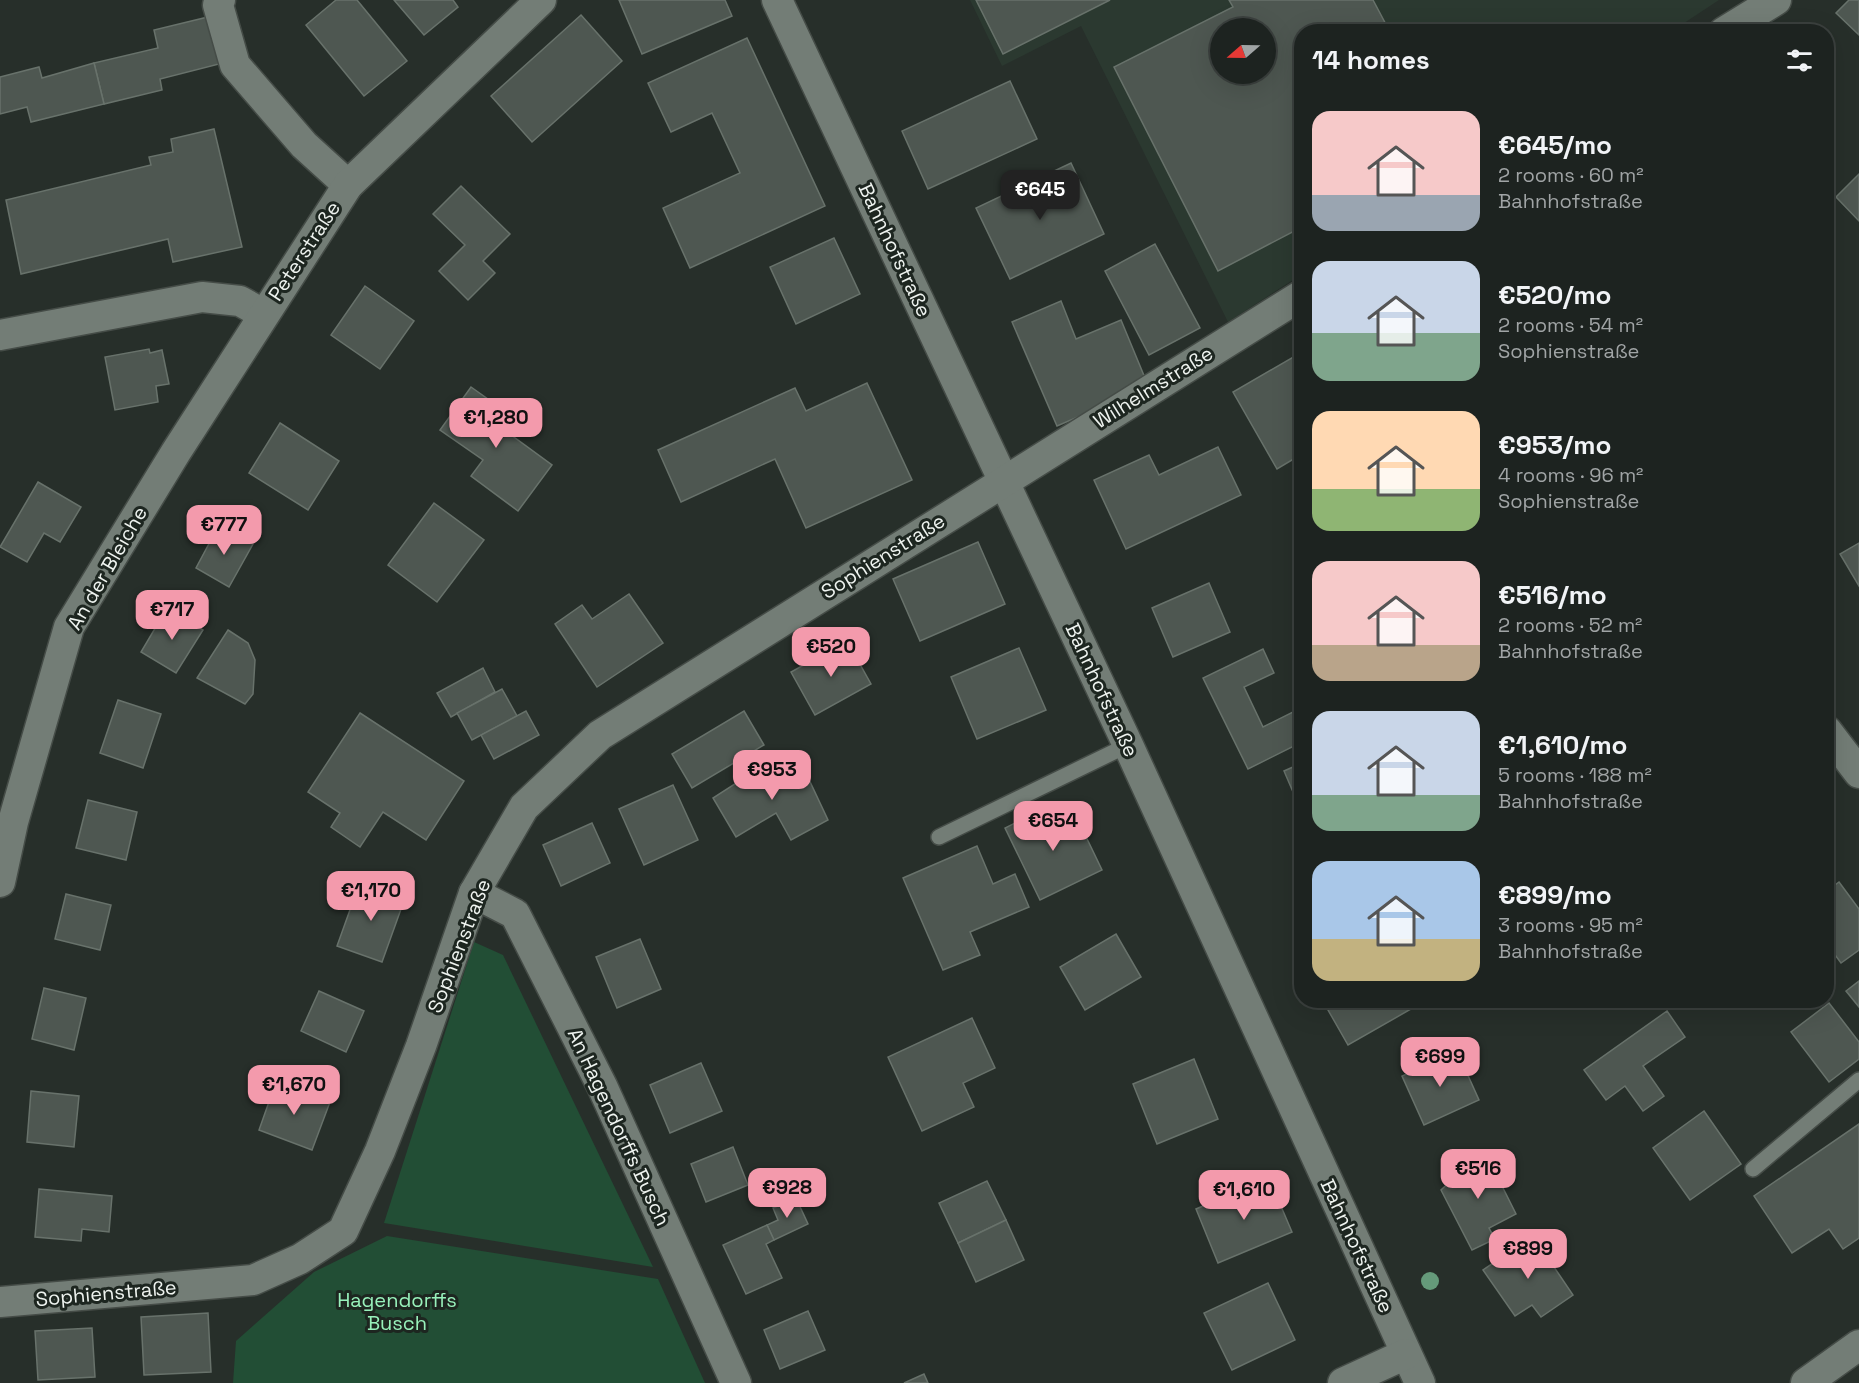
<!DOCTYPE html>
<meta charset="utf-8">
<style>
body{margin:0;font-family:"Space Grotesk",sans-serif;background:#2a2f2d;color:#f1f3f6;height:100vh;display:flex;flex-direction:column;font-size:22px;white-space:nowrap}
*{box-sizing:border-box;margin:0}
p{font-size:20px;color:#a0a4a5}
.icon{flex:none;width:33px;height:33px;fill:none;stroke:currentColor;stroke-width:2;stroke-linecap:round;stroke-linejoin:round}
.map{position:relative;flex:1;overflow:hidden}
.sheet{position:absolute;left:1294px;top:24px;width:540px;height:984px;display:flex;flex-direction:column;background:#1d2320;border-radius:24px;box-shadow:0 6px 24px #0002,0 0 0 2px #3b403e}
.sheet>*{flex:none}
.needle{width:39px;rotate:250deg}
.buttons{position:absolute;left:1210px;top:18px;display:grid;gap:12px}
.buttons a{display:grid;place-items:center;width:66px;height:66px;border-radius:50%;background:#1d2320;box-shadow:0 6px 24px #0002,0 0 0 2px #3b403e;font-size:30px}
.price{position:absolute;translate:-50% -51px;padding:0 14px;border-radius:12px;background:#f39aac;color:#111;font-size:20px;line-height:39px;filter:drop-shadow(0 2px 3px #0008)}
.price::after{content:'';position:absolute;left:50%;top:36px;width:18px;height:14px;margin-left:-9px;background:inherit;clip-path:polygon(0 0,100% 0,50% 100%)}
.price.active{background:#222;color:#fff}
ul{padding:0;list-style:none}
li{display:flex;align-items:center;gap:18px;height:150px;padding:0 18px}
li span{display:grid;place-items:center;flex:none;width:168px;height:120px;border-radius:18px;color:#555}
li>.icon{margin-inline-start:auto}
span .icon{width:72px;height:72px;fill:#fffc;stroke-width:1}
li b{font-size:26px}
h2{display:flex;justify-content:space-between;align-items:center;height:72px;padding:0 18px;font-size:26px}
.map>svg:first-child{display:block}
.built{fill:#2b3930;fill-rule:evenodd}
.green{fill:#224e35}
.building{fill:#4e5751;stroke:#68726b;stroke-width:1.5;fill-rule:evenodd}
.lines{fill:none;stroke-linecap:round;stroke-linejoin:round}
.lane-casing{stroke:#454c47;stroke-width:18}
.street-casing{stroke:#454c47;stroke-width:33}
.lane{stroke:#737d76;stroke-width:15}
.street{stroke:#737d76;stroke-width:30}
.tree{fill:#659a7a}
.labels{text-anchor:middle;stroke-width:6;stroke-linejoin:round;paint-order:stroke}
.street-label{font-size:20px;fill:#eef3ef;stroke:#1d2620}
.park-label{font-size:20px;fill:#98f1bb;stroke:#1d2620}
</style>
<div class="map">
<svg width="1859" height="1383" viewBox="0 0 1859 1383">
<rect width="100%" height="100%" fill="#272f2a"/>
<path class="built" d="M970,0H1719L1672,31L1302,32V274L1228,322L1081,26L1002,66ZM1221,28H1266V74H1221Z"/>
<g class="green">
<path d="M474,942L503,955L653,1267L384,1223Z"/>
<path d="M387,1236L658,1279L705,1383H233L236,1341L314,1272Z"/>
</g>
<g class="building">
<path d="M336,0H357L407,61L364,96L306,25Z"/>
<path d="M394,0H453L458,7L424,35Z"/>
<path d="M619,0H725L732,16L642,54Z"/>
<path d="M976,0H1110L1003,54Z"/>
<path d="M1229,0H1373L1390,32H1302V227L1218,271L1114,67L1233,7ZM1221,28H1266V74H1221Z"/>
<path d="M1849,0H1859V35L1836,13Z"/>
<path d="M581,15L622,61L532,142L491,96Z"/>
<path d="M208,17L219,64L160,79L162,90L104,104L94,63L158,48L154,30Z"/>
<path d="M747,38L825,206L690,268L663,208L740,173L712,113L671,132L648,83Z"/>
<path d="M94,63L104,104L31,122L27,107L0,114V77L39,67L42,78Z"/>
<path d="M1010,81L1037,139L928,189L902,131Z"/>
<path d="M214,129L242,247L173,262L168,239L21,274L6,200L151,165L149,157L173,152L171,139Z"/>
<path d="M1071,163L1104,234L1010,279L976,208Z"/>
<path d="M1859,174V221L1836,197Z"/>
<path d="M461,186L510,234L483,261L495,273L468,300L439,271L465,245L433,214Z"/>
<path d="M834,238L860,294L796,324L770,267Z"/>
<path d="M1155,244L1200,328L1149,355L1105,271Z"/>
<path d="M365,286L414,321L380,369L331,335Z"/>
<path d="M1061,301L1076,339L1121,320L1145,378L1106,405L1057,426L1012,322Z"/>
<path d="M149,349L150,353L162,350L169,384L156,386L158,402L115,410L105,357Z"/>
<path d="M1302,352V454L1277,469L1233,392Z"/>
<path d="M867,383L912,480L806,528L775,459L681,502L658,450L795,388L806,411Z"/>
<path d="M471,387L523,424L514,437L552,465L518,511L471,476L483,460L440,430Z"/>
<path d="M280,423L339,461L308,510L249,473Z"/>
<path d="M1218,447L1241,495L1126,549L1094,480L1149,455L1159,475Z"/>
<path d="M38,482L81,507L60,542L44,533L27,562L0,547Z"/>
<path d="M434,503L484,540L437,602L388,565Z"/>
<path d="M219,525L253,544L229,587L196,568Z"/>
<path d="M978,542L1005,604L920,641L893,579Z"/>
<path d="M1859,543V586L1840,554Z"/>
<path d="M1209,583L1230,632L1173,657L1152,608Z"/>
<path d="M629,594L663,643L597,687L555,624L582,605L592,619Z"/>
<path d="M167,608L203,630L176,673L141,652Z"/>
<path d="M228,630L248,643L255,660L253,694L245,704L197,678Z"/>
<path d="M847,641L871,684L815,715L791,672Z"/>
<path d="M1019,648L1046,710L977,739L951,677Z"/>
<path d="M1263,649L1274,673L1244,687L1263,727L1295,711L1302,725V742L1248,769L1203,678Z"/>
<path d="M483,668L495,692L451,717L437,693Z"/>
<path d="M502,689L517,716L472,740L457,713Z"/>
<path d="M118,700L161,714L143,768L100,753Z"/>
<path d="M526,711L539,735L494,759L481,735Z"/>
<path d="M744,711L764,745L692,788L672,754Z"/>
<path d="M360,713L464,781L426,840L383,812L360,847L331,827L340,813L308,792Z"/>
<path d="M769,762L804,769L828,820L791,840L776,813L736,837L713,798Z"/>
<path d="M1302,763V813L1284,771Z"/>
<path d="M673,785L698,840L644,865L619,809Z"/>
<path d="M88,800L137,812L126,860L76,848Z"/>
<path d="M1047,807L1056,825L1076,816L1102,870L1040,900L1005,828Z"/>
<path d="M592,823L610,863L561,886L543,845Z"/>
<path d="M977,846L993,884L1015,874L1029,907L970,932L980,955L943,970L903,878Z"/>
<path d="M360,882L405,898L382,962L337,946Z"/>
<path d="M1839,882L1859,909V950L1841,963L1830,948L1827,950V891Z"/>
<path d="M66,894L111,905L100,950L55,939Z"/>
<path d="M1116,934L1141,977L1085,1010L1060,967Z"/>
<path d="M640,939L661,989L617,1008L596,957Z"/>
<path d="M1859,981V1007L1846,991Z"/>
<path d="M44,988L86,998L74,1050L32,1039Z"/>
<path d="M319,991L364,1011L346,1052L301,1031Z"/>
<path d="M1345,1000H1406L1411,1009L1348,1045L1328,1010Z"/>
<path d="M1829,1003L1859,1042V1059L1829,1082L1791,1032Z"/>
<path d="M1667,1011L1685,1037L1643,1066L1664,1096L1643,1111L1625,1086L1606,1100L1584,1070Z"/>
<path d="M972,1018L995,1068L963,1083L974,1107L922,1131L888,1057Z"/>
<path d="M1457,1051L1479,1100L1424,1125L1402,1076Z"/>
<path d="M1194,1059L1218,1119L1157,1144L1133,1084Z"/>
<path d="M701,1063L722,1111L670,1133L650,1085Z"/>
<path d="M276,1082L330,1102L312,1150L259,1130Z"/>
<path d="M31,1091L79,1096L74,1147L27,1142Z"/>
<path d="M1704,1111L1741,1164L1690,1200L1653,1148Z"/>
<path d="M1859,1124V1238L1843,1249L1829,1229L1792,1253L1754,1196Z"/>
<path d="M733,1147L748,1185L706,1202L691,1164Z"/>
<path d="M1485,1152L1516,1214L1489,1228L1495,1239L1472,1250L1441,1190L1454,1178L1456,1167Z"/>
<path d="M1269,1178L1292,1232L1218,1263L1196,1209Z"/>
<path d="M987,1181L1006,1220L958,1243L939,1203Z"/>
<path d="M39,1189L112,1196L109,1232L82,1229L81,1241L35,1237Z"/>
<path d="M796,1198L808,1224L774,1240L767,1225L778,1220L773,1208Z"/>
<path d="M1006,1220L1024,1260L976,1282L958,1243Z"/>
<path d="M767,1225L774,1240L766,1244L782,1278L746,1294L723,1245Z"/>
<path d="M1533,1236L1573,1295L1541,1317L1532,1305L1515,1316L1483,1270Z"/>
<path d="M1268,1283L1295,1340L1232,1370L1204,1313Z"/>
<path d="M808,1311L825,1350L780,1369L764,1330Z"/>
<path d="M208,1313L211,1372L144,1375L141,1317Z"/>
<path d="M92,1328L95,1377L38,1380L35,1331Z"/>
<path d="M924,1374L928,1383H904Z"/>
</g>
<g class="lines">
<g class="lane-casing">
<g id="lane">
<path d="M939,837L1128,745"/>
<path d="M1753,1169L1859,1080"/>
</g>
</g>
<g class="street-casing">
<g id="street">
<path d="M220,0L218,5L235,65L304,145L348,185"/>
<path d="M777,0L1128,745L1420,1383"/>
<path d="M1724,32L1776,0"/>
<path d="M0,335L202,297L240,301L263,314"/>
<path d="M1827,731L1859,773"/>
<path d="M0,882L13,822L69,627L176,452L348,185L541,0"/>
<path d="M474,893L515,914L602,1086L736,1383"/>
<path d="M0,1302L253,1280L300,1259L343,1231L380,1151L421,1046L474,893L524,807L600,735L1302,295"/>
<path d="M1343,1383L1406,1354"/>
<path d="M1806,1383L1859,1345"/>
</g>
</g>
<use href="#lane" class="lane"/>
<use href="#street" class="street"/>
</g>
<circle class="tree" cx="1430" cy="1281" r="9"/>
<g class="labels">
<g class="street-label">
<text transform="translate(895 250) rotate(65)" y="7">Bahnhofstraße</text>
<text transform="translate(304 251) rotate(-57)" y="7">Peterstraße</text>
<text transform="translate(1153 387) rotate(-32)" y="7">Wilhelmstraße</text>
<text transform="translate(883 556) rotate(-32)" y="7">Sophienstraße</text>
<text transform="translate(107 568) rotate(-60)" y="7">An der Bleiche</text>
<text transform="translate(1102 690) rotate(65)" y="7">Bahnhofstraße</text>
<text transform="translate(459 946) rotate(-69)" y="7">Sophienstraße</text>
<text transform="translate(619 1127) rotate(65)" y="7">An Hagendorffs Busch</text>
<text transform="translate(1357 1246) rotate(65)" y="7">Bahnhofstraße</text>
<text transform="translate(106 1293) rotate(-5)" y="7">Sophienstraße</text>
</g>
<g class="park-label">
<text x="397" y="1307">Hagendorffs<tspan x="397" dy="23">Busch</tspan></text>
</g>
</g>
</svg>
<div class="buttons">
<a><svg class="needle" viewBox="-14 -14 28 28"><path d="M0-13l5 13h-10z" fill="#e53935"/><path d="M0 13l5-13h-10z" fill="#a0a4a5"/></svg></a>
</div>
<b class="price active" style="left:1040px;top:221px">€645</b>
<b class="price" style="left:496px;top:449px">€1,280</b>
<b class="price" style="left:224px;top:556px">€777</b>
<b class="price" style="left:172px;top:641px">€717</b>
<b class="price" style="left:831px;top:678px">€520</b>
<b class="price" style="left:772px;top:801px">€953</b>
<b class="price" style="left:1053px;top:852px">€654</b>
<b class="price" style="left:371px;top:922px">€1,170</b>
<b class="price" style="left:1440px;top:1088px">€699</b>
<b class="price" style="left:294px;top:1116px">€1,670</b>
<b class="price" style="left:1478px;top:1200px">€516</b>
<b class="price" style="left:787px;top:1219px">€928</b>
<b class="price" style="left:1244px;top:1221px">€1,610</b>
<b class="price" style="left:1528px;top:1280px">€899</b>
<section class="sheet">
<h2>14 homes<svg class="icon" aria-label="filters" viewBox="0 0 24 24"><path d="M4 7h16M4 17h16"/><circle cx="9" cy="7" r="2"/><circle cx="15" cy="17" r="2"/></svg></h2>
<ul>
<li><span style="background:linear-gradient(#f6c9c9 70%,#9aa5b1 0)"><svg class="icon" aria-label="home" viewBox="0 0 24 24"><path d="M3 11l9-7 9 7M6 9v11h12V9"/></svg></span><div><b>€645/mo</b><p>2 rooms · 60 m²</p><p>Bahnhofstraße</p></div></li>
<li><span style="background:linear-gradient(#c9d6e8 60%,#7fa58c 0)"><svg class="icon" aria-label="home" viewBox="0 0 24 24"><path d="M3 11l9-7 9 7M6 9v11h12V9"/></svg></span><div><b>€520/mo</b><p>2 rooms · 54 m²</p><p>Sophienstraße</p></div></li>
<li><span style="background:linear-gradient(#ffd9b3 65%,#8fb573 0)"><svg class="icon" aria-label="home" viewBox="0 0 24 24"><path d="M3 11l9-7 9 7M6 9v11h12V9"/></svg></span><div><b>€953/mo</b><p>4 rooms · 96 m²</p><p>Sophienstraße</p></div></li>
<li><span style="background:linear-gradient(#f6c9c9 70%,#b9a48a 0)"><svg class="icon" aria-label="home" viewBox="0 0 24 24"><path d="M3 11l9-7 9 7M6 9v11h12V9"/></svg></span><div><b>€516/mo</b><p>2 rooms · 52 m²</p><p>Bahnhofstraße</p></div></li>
<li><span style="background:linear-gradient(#c9d6e8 70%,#7fa58c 0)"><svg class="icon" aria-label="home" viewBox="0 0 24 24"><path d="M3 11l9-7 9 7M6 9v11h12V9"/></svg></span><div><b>€1,610/mo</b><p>5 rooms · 188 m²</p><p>Bahnhofstraße</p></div></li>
<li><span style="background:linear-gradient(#a9c7e8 65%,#c2b280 0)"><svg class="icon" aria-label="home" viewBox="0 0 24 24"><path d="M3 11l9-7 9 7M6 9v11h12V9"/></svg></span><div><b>€899/mo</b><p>3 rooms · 95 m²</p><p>Bahnhofstraße</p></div></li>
</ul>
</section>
</div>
